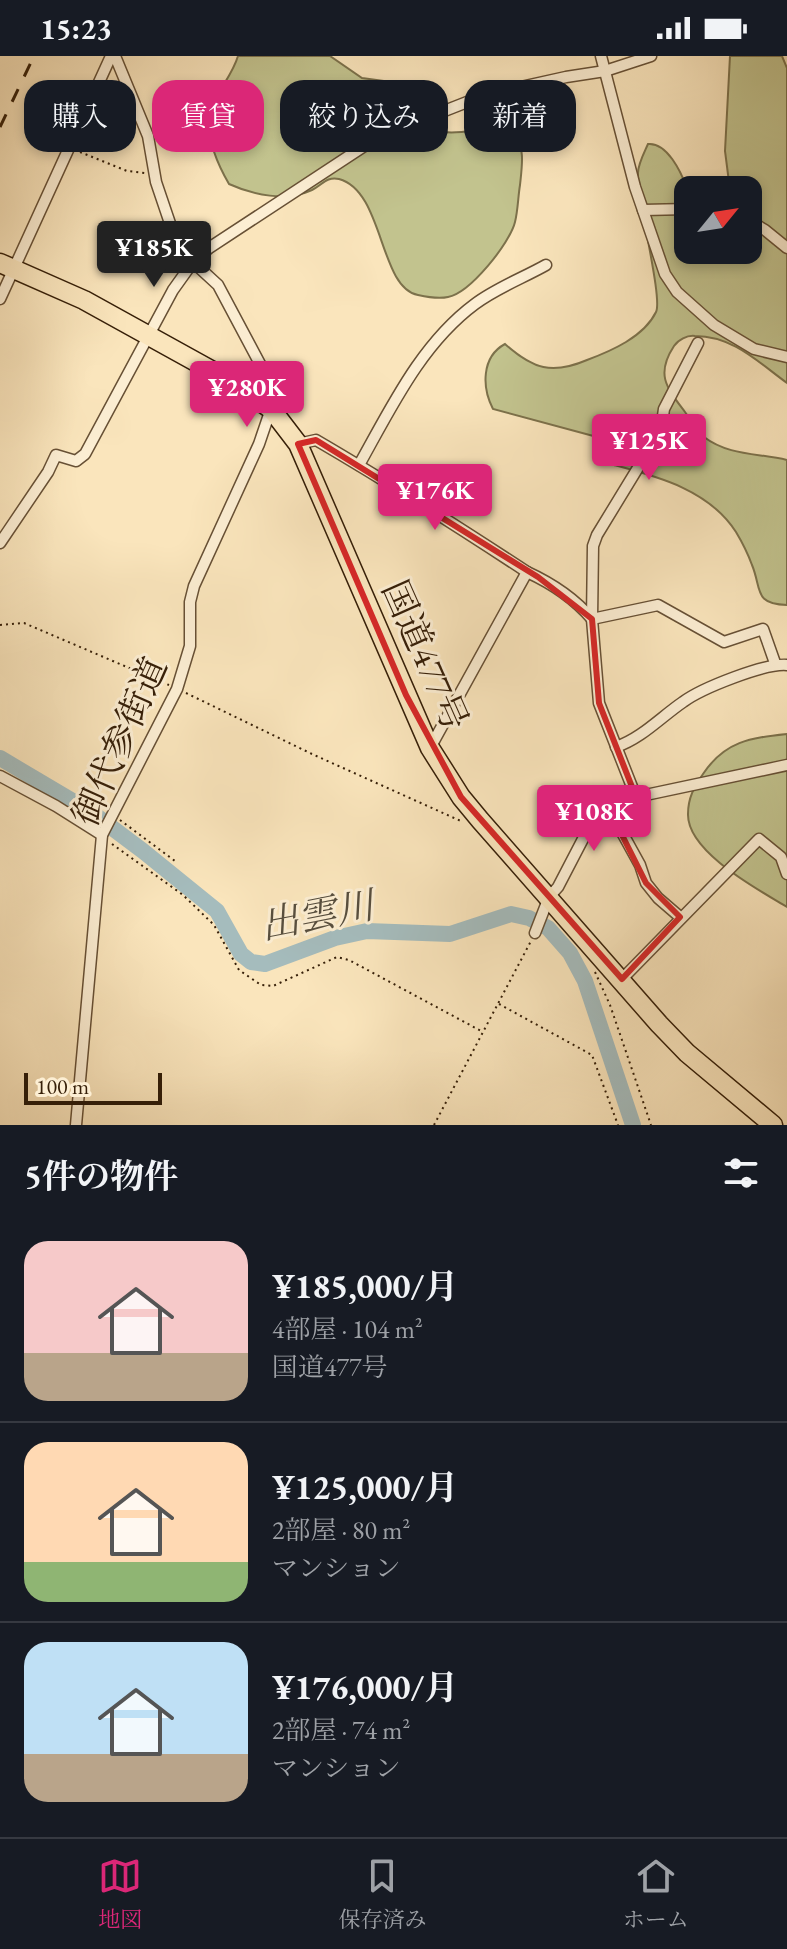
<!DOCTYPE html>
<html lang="ja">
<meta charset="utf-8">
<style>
body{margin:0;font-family:"EB Garamond","Noto Serif JP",serif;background:#20242c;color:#f1f3f6;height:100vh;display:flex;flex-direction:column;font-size:30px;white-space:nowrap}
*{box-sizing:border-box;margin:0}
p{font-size:26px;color:#9ea1a6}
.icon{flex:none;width:44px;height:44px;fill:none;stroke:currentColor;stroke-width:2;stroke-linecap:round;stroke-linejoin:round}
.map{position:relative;height:1069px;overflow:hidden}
.panel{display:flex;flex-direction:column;background:#171b24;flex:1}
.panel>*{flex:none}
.hud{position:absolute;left:24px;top:24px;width:740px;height:72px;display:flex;gap:16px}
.needle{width:52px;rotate:60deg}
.tools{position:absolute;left:674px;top:120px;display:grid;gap:16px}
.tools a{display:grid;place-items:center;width:88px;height:88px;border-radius:16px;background:#171b24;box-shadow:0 4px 12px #0003;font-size:40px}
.scale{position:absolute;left:24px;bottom:20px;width:138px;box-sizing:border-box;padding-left:8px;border:4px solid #361f08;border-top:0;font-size:22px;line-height:28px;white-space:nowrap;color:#361f08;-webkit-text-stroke:6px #fceed3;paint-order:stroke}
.price{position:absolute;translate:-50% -68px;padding:0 18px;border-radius:8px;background:#db2777;color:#fff;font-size:26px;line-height:52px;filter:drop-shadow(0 2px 4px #0008)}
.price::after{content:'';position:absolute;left:50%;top:48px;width:24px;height:18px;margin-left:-12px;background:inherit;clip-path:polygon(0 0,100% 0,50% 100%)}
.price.current{background:#222;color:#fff}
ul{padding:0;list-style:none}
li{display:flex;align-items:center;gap:24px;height:200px;padding:0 24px}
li+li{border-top:2px solid #363941}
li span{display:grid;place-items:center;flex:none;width:224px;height:160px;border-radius:24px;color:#555}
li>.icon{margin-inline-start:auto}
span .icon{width:96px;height:96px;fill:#fffc;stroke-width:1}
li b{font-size:34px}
h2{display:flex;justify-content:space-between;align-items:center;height:96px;padding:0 24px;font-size:34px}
.chip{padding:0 28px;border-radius:24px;background:#171b24;box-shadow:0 4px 12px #0003;font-size:28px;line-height:72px}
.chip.current{background:#db2777;color:#fff}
.status{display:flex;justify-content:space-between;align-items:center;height:56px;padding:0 40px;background:#171b24;direction:ltr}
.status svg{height:22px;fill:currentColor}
.menu{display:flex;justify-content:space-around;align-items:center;height:112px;border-top:2px solid #363941;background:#171b24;font-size:22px;color:#9ea1a6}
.menu a{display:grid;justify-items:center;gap:4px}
.menu .current{color:#db2777}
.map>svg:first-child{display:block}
.green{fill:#c2c38e;stroke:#7c714b;stroke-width:2}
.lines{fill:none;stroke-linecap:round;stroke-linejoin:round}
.river{stroke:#a5bcbd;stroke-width:16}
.street-casing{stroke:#675035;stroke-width:13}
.highway-casing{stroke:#361f08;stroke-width:21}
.path{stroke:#361f08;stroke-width:2;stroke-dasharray:2 4;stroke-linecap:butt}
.street{stroke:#fceed3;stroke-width:10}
.highway{stroke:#fae5bc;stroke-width:18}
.rail{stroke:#361f08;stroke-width:3;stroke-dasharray:14 14;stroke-linecap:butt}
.marked{fill:none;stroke:#d62828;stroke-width:6;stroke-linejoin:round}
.labels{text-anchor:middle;stroke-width:6;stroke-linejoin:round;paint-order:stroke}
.street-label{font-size:36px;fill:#361f08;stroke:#fceed3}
.water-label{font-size:38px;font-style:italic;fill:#574e3e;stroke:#fceed3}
</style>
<div class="status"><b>15:23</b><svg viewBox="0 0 49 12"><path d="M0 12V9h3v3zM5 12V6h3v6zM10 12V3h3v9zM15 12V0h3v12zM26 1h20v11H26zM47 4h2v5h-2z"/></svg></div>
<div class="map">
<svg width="787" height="1069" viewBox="0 0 787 1069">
<rect width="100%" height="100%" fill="#fae5bc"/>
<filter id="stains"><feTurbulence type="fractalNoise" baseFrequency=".0025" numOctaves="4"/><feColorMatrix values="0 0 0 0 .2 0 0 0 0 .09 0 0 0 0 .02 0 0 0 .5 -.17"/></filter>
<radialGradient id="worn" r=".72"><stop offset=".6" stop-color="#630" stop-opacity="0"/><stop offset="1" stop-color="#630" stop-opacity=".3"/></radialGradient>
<g class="green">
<path d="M238,0H330L362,22L391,26L405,33L444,76C468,79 493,67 515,76C525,93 522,110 520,129C518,141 518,154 515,166C510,187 470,237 448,241C439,243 427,241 418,239C379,232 384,135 339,123C327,120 322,129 312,134C286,146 253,139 229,128C215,104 201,71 215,44C222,29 233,17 238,0Z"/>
<path d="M730,0H782L787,12V327C758,306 733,280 695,280C687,279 678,284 674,290C655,319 667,332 685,356C691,364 697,375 704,381C729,400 759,397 787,404V549C753,548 762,533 752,509C748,498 742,486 736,476C709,434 659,421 614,409L623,388L493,353C482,332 481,301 505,288C533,313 552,319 587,304C611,295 644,281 656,256C663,242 637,144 638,117C638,108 644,97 648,88C667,86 681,116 687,132C692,142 688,179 688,194H748V134H730L725,95Z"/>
<path d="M787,678V851C759,834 687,796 688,758C688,742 694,731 703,718C725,685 750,682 787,678Z"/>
</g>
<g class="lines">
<path class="river" d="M0,702L91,756L143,795L217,855L241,898L251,906L265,908L335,882L367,875L450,878L511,858L529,862L548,872L570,897L585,925L633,1069"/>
<g class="street-casing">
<g id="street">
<path d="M601,0L635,131L665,218L677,236L714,269L754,293L787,301"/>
<path d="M643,154L688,153"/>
<path d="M748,164L765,174L787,192"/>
<path d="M0,243L111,0"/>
<path d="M298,388L316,384C388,426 457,470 527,516C551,527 575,543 592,563"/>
<path d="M359,409C391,352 421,288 475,248C496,232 523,222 546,209"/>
<path d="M0,487L48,416L56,399L76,405L85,398L173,234L193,206L209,192L378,81L485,39L566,21L605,15L651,0"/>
<path d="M592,563L658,549L724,586L763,573L775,607"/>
<path d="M616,691C642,682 661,661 683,646C702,632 765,607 787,609"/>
<path d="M430,692L527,516"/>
<path d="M0,720L56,750L102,779"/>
<path d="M636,741L599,647L592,563L593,490L597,479L661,374L664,353L698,287"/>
<path d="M608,751L640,809L646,827L658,842L680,861"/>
<path d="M535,877L549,841L558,831L597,756L622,744L787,709"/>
<path d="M622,923L759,783L781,801L787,818"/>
<path d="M76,1069L102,779L177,633L190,590V546L194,530L259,388L276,338L218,229L193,206L177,188L156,126L148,80L115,0"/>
</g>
</g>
<g class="highway-casing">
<path id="highway" d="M0,207L84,244L236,328L272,354L298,388L430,692L461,741L480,764L659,968L687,997L773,1069"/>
</g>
<g class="path">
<path d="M80,96L127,115L145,117"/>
<path d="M0,569L24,567L169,629"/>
<path d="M186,637L312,698L463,766"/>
<path d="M120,764L175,805"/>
<path d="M112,788L183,839L214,869L239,914L261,929L273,930L337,901L349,904L483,976"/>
<path d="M595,916L610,949L651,1069"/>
<path d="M499,948L592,999L618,1069"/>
<path d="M434,1069L531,885"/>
</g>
<use href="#street" class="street"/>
<use href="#highway" class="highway"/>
<path class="rail" d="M0,71L34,0"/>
</g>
<path class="marked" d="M316,384L538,521L592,563L599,647L636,741L606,747L646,827L680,861L622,923L461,741L406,639L298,388Z"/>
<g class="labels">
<g class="street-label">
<text transform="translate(426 599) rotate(66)" y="13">国道477号</text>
<text transform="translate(119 685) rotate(-66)" y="13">御代参街道</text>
</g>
<g class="water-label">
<text transform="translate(317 859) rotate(-11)" y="13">出雲川</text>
</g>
</g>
<rect width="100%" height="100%" filter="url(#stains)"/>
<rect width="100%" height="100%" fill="url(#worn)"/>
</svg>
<div class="tools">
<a><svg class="needle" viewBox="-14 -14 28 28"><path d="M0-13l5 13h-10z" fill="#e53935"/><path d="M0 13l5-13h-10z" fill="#9ea1a6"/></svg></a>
</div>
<div class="scale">100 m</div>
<b class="price current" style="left:154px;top:233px">¥185K</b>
<b class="price" style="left:247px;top:373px">¥280K</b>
<b class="price" style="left:649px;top:426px">¥125K</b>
<b class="price" style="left:435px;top:476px">¥176K</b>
<b class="price" style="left:594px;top:797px">¥108K</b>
<div class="hud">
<a class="chip">購入</a>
<a class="chip current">賃貸</a>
<a class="chip">絞り込み</a>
<a class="chip">新着</a>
</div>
</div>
<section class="panel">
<h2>5件の物件<svg class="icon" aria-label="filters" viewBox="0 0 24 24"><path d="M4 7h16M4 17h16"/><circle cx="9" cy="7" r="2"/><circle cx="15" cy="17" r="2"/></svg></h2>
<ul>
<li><span style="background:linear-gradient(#f6c9c9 70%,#b9a48a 0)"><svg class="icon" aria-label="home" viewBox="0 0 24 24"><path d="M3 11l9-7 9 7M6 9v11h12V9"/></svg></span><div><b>¥185,000/月</b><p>4部屋 · 104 m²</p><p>国道477号</p></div></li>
<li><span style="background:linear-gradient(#ffd9b3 75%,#8fb573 0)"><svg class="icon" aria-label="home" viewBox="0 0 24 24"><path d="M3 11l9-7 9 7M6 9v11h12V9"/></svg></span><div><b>¥125,000/月</b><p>2部屋 · 80 m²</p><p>マンション</p></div></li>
<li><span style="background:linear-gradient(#bfe0f5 70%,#b9a48a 0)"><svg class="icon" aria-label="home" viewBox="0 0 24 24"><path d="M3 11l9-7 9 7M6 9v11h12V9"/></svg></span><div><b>¥176,000/月</b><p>2部屋 · 74 m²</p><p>マンション</p></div></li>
</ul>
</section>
<nav class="menu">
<a class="current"><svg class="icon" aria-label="map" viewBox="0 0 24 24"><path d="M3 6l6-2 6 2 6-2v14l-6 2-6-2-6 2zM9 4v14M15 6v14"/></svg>地図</a>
<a><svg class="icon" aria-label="saved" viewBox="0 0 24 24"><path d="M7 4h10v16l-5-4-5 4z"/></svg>保存済み</a>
<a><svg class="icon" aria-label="home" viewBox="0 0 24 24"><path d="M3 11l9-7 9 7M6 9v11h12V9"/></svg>ホーム</a>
</nav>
